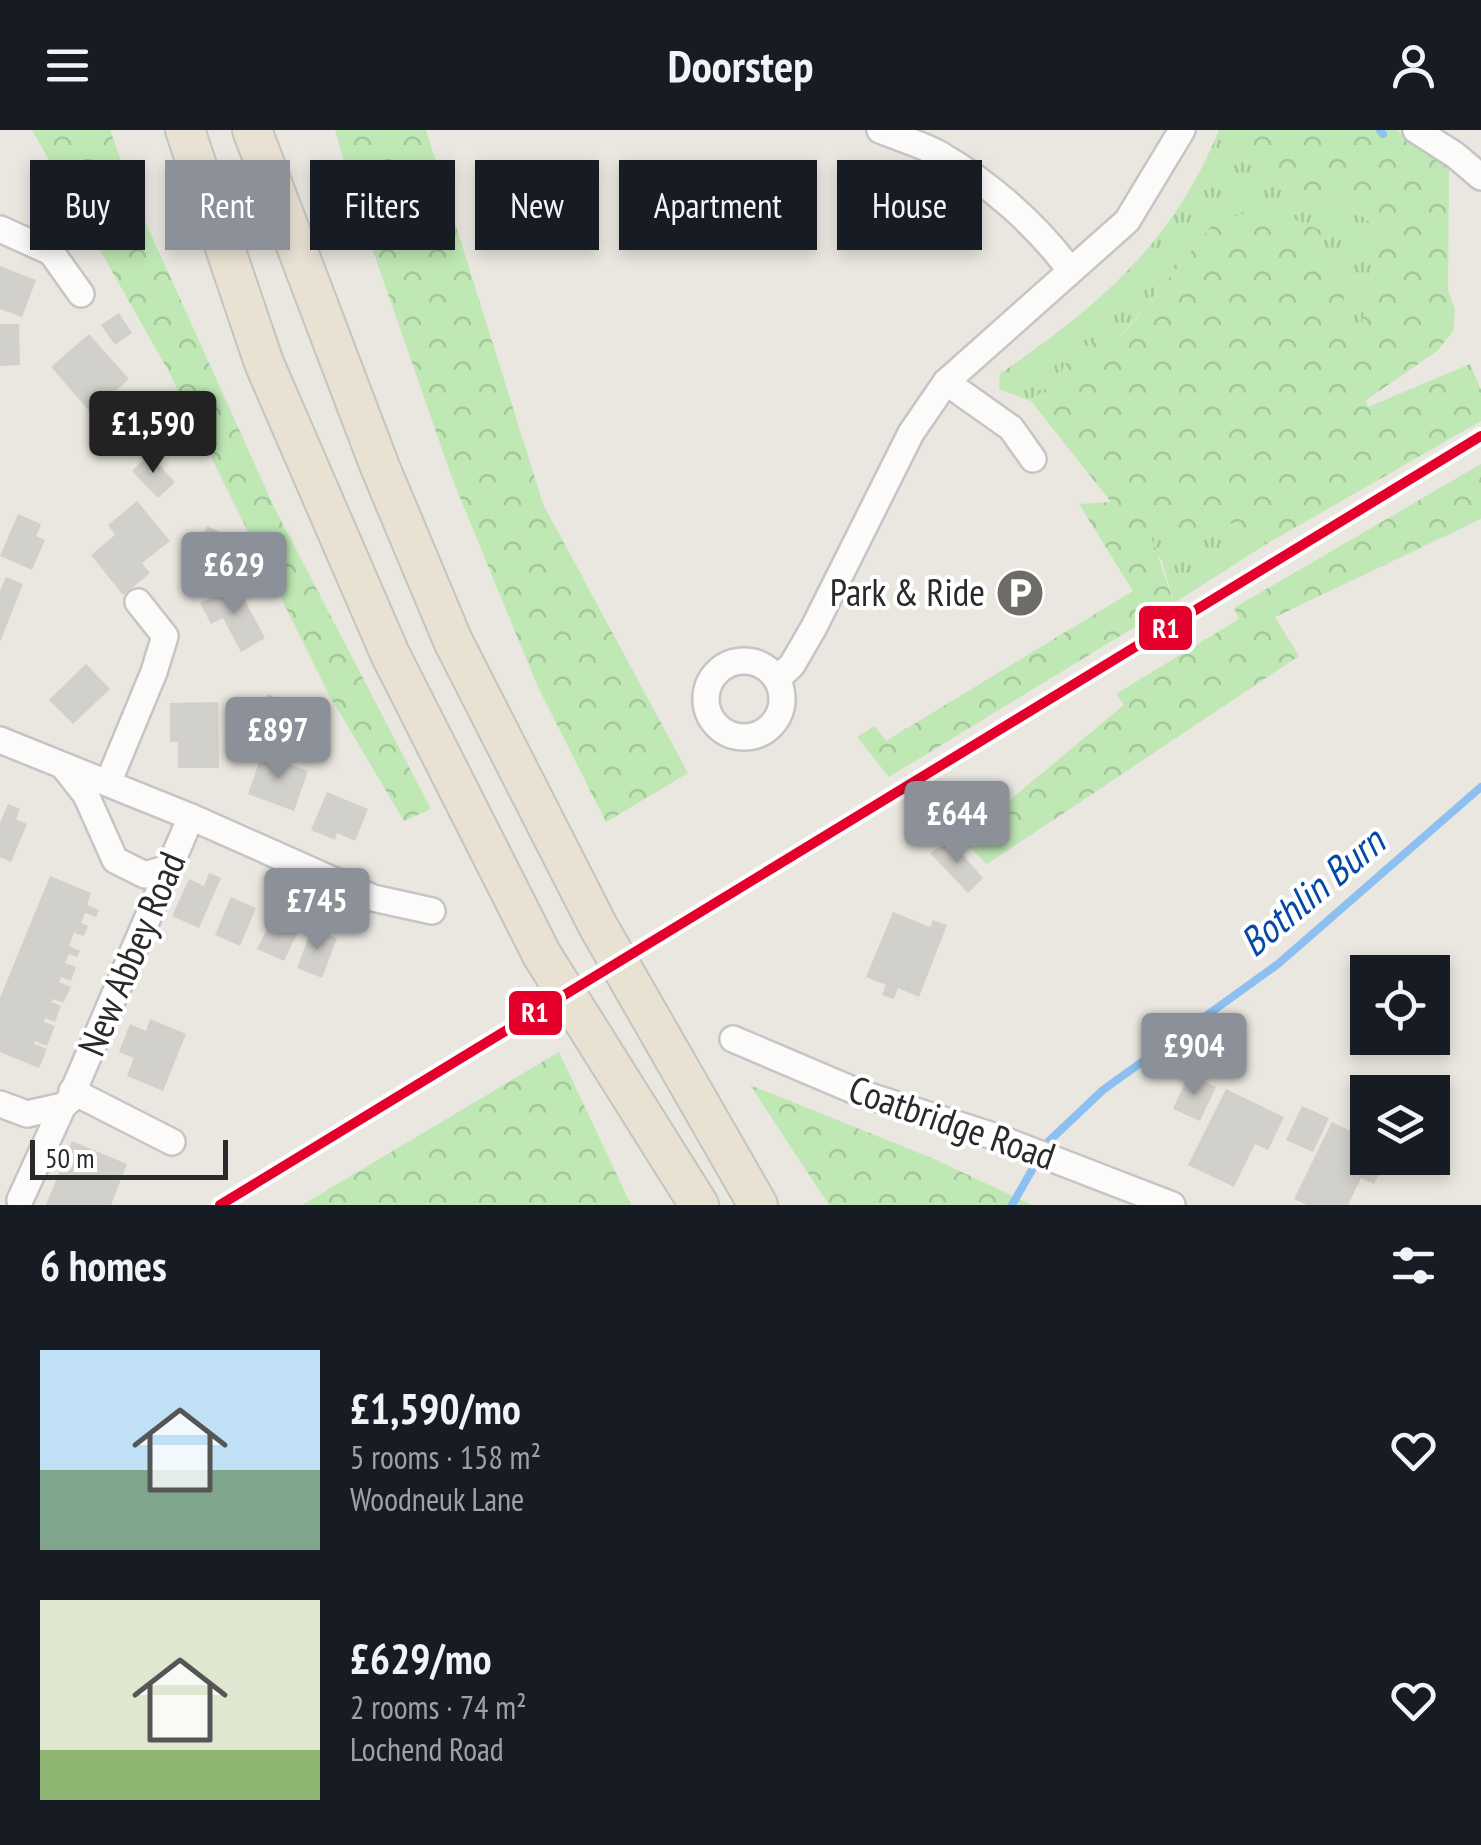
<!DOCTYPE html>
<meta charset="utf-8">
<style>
body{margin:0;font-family:"PT Sans Narrow",sans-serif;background:#242831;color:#f1f3f6;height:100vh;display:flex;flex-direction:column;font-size:38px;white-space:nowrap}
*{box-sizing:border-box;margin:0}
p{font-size:32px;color:#9ea1a6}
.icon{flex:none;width:55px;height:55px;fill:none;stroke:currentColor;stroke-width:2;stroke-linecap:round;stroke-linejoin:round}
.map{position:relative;height:1075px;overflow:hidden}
.side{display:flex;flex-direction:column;background:#171b24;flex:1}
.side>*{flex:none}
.top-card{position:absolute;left:30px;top:30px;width:1422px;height:90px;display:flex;gap:20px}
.fabs{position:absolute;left:1350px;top:825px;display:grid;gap:20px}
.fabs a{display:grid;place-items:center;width:100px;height:100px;border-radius:0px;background:#171b24;box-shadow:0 5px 15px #0003;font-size:50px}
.scale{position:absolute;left:30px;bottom:25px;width:198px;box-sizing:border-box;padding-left:10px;border:5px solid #2a2a2a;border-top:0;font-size:28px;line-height:35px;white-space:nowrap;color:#2a2a2a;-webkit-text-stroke:8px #fff;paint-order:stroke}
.price{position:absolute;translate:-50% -85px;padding:0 22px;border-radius:10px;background:#8c9099;color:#fff;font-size:32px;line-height:65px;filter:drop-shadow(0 2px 5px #0008)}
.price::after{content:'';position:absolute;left:50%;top:60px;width:30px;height:22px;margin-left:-15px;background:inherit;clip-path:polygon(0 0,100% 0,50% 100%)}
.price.current{background:#222;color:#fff}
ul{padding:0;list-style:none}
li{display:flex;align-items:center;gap:30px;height:250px;padding:0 40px}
li span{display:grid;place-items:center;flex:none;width:280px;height:200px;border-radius:0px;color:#555}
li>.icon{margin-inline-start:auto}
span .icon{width:120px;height:120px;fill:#fffc;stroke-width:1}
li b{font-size:42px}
h2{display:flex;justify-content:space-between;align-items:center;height:120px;padding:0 40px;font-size:42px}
.pill{padding:0 35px;border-radius:0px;background:#171b24;box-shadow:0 5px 15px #0003;font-size:35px;line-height:90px}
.pill.current{background:#8c9099;color:#fff}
header{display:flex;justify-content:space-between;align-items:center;height:130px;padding:0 40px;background:#171b24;font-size:45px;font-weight:600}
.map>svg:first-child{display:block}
.grass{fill:url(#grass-tufts)}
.forest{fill:url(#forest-crowns)}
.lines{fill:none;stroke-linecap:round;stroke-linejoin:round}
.stream{stroke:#8dc0f0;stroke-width:8}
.building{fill:#d1d0ca}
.minor-casing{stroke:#c6c5c5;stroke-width:30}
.highway-casing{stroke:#c4c4c1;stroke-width:42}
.minor{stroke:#fcfbfa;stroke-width:25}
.highway{stroke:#e9e2d3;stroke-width:38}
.rail-1-casing{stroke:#fff;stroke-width:18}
.rail-1{stroke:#e4002b;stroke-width:10}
.labels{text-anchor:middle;stroke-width:8;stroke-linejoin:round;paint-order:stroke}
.poi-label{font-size:38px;fill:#2a2a2a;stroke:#fff;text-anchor:end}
.street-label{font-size:38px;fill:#2a2a2a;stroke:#fff}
.water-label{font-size:40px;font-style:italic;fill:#0449a4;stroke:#fff}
.line-badge{stroke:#fff;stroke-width:4}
.badge-label{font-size:28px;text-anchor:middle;font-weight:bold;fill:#fff}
</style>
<header><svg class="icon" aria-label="menu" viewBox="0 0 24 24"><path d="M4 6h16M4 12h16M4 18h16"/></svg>Doorstep<svg class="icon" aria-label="person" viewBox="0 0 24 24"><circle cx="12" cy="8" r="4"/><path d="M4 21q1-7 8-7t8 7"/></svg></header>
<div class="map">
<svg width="1481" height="1075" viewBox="0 0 1481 1075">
<defs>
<pattern id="grass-tufts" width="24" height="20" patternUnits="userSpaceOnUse" patternTransform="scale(2.5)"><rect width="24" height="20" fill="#bfe8b5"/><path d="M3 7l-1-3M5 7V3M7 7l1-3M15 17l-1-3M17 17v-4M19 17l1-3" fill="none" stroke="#a4c79c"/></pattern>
<pattern id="forest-crowns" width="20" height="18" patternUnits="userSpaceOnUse" patternTransform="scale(2.5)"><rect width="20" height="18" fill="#bfe8b5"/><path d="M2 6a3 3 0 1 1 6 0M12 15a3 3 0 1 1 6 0" fill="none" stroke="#a4c79c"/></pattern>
</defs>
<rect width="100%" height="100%" fill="#e9e7df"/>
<g class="grass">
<path d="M1219,0H1225L1245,30L1294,65L1350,76L1383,103L1360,201L1342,198L1345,150L1329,129L1320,100L1214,94L1123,203L1093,212L1060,246L1031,271L999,259L1000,244C1099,175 1172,115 1219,0Z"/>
<path d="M1128,392L1234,393L1268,413L1174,473L1162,431Z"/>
</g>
<g class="forest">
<path d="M32,0H110L135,69L274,377L431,679L404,691L328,563L169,242Z"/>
<path d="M335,0H426L543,374L688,643L606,692L537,555L452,348L352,60Z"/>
<path d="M1225,0H1397L1449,39L1448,160L1455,180L1453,201L1437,221L1366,270L1368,277L1470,234L1481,260V291L1268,413L1234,393L1158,403L1133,394L1152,409L1174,473L889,647L857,607L875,596L886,611L1133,461L1079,374L1111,372L1031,271L1060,246L1064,235L1093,211L1124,203L1214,93L1265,77L1320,100L1329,129L1345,150L1342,198L1360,201L1383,103L1350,76L1294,65L1245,30Z"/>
<path d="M1481,334V389L1275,487L1299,526L987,734L958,707L993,684L1124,575L1116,564L1239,489L1234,478Z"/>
<path d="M559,922L631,1075H302Z"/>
<path d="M750,955L934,1029L1032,1075H829Z"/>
</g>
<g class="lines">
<g class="stream">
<path d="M1380,0L1383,4"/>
<path d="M1012,1075L1048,1012L1103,960L1278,834L1481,657"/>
</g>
</g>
<g class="building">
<path d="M0,136L36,150L22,187L0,179Z"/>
<path d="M119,183L132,203L115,215L101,195Z"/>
<path d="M0,194H19L20,235L0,236Z"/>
<path d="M89,204L129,249L91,283L51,237Z"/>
<path d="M149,324L175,352L158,368L132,341Z"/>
<path d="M137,371L170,411L142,433L150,443L123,465L91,425L115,405L108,395Z"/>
<path d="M18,384L41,394L36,406L45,410L32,440L0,426Z"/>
<path d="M207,396L222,403L211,428L195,421Z"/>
<path d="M6,447L23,454L0,512V461Z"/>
<path d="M236,454L265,508L241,522L223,488L211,494L200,473Z"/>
<path d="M86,534L110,559L73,594L49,570Z"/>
<path d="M268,564L288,574L274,602L254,592Z"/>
<path d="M218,572L219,638H178V612H170V573Z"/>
<path d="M262,624L308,641L294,681L248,664Z"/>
<path d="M327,662L368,679L355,711L337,703L335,710L311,700Z"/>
<path d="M8,674L20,679L16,689L27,694L11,732L0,727V693Z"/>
<path d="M950,711L983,748L968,763L930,723Z"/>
<path d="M209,743L221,748L199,798L172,786L189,749L204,756Z"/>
<path d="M50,746L91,763L87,775L99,780L96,787L85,783L81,793L88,796L84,806L74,803L69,816L80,821L77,827L69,824L65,833L76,837L71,851L61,847L59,852L71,857L63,873L53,869L51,872L61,876L55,892L45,888L44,892L55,896L47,916L35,911L34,914L47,919L39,938L0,922V868Z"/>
<path d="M231,767L256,778L240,816L215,805Z"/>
<path d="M294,780L306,785L284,831L257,819L274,785L289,792Z"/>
<path d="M893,782L930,797L933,790L947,795L919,867L898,858L894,869L882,865L886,855L866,847Z"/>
<path d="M312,798L337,808L322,848L297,838Z"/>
<path d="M150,889L186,904L163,961L127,946L134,928L119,922L130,894L146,901Z"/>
<path d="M1189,944L1216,957L1200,991L1173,979Z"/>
<path d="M1226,959L1284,987L1268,1020L1255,1014L1234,1057L1188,1035Z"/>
<path d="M1302,976L1329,988L1313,1022L1286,1010Z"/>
<path d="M1332,992L1368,1010V1028H1387L1374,1054L1361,1048L1348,1075H1307L1294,1069Z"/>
<path d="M72,1011L127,1034L111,1075H46Z"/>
</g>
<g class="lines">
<g class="minor-casing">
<g id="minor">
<path d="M880,0C899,8 921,14 939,24C989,53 1036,94 1070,140"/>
<path d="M1416,0L1455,25L1481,47"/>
<path d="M0,99L51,122L81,164"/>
<path d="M896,103L938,24"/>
<path d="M946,252L1011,298L1033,329"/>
<circle cx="744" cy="569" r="38"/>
<path d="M777,549L792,535L814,497L911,303L946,252L1127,91L1182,0"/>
<path d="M0,610L191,687L373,768L432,781"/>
<path d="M64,637L86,665L115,730L145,745L168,738"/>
<path d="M108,653L154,542L165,506L138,472"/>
<path d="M733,909L860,963L996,1007L1172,1075"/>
<path d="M72,961L172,1012"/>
<path d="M0,974L27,984L63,976"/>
<path d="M20,1070L63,976L69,971L191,687"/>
</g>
</g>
<g class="highway-casing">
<g id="highway">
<path d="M185,0L264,233L390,524L542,825L699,1075"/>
<path d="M252,0L380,337L453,511L598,796L758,1075"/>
</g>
</g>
<use href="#minor" class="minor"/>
<use href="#highway" class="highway"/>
<g class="rail-1-casing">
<path id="rail-1" d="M220,1075L1481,306"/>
</g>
<use href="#rail-1" class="rail-1"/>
</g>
<defs>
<g id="parking-disc" transform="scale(2.5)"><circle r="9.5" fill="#6d6c69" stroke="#fff"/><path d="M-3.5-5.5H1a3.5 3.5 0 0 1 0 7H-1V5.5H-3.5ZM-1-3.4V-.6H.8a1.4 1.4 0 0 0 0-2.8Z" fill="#fff"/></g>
</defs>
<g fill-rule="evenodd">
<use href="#parking-disc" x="1020" y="463"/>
</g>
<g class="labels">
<g class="poi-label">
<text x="985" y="476">Park &amp; Ride</text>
</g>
<g class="street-label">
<text transform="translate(132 824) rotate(-67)" y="13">New Abbey Road</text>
<text transform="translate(952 993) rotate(19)" y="13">Coatbridge Road</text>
</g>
<g class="water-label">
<text transform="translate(1312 762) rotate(-40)" y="14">Bothlin Burn</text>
</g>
</g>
<g class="line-badge">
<rect x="1137" y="474" width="57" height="48" rx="10" fill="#e4002b"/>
<rect x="507" y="859" width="57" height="48" rx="10" fill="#e4002b"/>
</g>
<g class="badge-label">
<text x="1166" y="508">R1</text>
<text x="535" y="892">R1</text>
</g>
</svg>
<div class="fabs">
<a><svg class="icon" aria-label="locate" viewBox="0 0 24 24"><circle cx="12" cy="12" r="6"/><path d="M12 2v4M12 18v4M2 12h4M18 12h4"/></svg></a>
<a><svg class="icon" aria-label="layers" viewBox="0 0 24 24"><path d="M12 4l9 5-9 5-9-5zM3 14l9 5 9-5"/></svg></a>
</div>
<div class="scale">50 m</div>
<b class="price current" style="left:153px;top:346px">£1,590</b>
<b class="price" style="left:234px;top:487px">£629</b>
<b class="price" style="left:278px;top:652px">£897</b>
<b class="price" style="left:957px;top:736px">£644</b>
<b class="price" style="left:317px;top:823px">£745</b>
<b class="price" style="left:1194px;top:968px">£904</b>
<div class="top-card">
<a class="pill">Buy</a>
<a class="pill current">Rent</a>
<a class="pill">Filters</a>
<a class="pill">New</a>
<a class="pill">Apartment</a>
<a class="pill">House</a>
</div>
</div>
<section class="side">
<h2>6 homes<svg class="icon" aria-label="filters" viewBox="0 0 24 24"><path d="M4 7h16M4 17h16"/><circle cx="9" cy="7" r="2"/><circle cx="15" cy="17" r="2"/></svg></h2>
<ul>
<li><span style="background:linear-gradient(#bfe0f5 60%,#7fa58c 0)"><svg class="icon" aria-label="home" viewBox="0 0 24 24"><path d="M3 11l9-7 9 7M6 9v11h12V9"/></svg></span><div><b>£1,590/mo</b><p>5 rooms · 158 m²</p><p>Woodneuk Lane</p></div><svg class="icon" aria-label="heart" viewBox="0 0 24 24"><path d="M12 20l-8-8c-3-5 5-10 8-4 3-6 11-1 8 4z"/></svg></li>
<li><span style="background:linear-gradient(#dfe7d0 75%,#8fb573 0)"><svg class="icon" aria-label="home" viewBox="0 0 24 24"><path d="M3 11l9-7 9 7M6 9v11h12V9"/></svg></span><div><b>£629/mo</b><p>2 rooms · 74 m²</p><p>Lochend Road</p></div><svg class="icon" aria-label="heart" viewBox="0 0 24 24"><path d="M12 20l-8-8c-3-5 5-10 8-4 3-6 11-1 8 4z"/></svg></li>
</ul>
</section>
